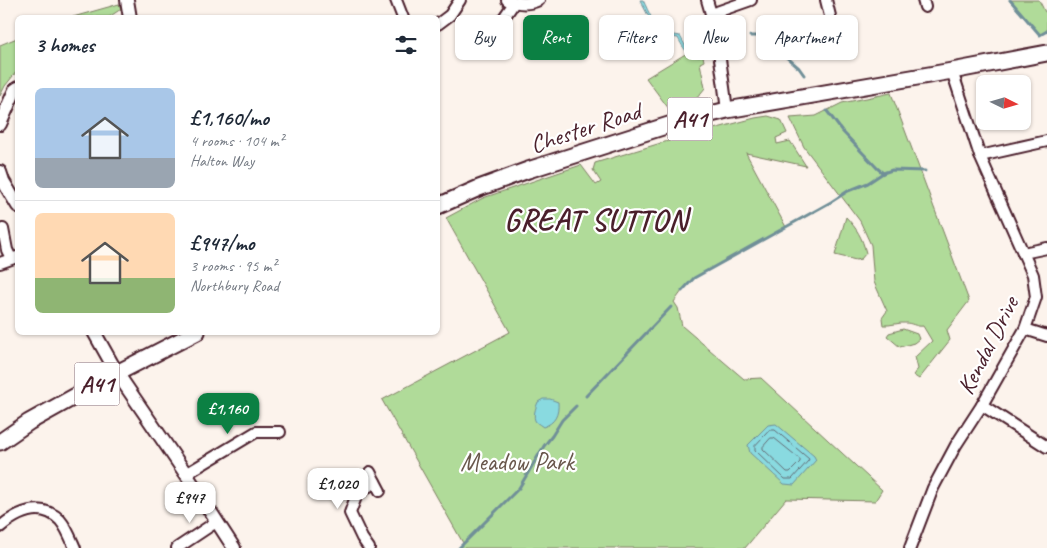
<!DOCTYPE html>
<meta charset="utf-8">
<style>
body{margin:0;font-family:Caveat,sans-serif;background:#f6f6f7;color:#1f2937;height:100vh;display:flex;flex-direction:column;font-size:19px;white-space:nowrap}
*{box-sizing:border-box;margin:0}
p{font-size:16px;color:#747a83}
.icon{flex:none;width:28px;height:28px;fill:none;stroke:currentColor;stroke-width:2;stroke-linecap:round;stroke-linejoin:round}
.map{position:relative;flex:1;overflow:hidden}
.side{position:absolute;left:15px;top:15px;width:425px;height:320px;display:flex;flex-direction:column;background:#fff;border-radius:8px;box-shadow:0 1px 4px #0004}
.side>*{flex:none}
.banner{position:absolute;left:455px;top:15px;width:475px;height:45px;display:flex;gap:10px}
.needle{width:32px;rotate:95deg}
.tools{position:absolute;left:976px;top:75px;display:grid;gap:10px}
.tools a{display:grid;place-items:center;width:55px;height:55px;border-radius:8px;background:#fff;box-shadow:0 1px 4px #0004;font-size:25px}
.price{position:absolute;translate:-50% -42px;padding:0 11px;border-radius:10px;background:#fff;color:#222;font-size:16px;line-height:32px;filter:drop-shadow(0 1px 2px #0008)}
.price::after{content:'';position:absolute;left:50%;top:30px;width:15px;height:11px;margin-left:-8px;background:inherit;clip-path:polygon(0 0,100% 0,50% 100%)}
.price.active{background:#0b8043;color:#fff}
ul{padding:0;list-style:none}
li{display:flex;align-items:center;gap:15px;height:125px;padding:0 20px}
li+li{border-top:1px solid #e0e1e3}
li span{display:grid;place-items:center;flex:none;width:140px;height:100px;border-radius:8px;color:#555}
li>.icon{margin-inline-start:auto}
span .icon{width:60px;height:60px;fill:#fffc;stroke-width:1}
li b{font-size:21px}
h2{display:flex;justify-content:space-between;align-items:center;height:60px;padding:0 20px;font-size:21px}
.pill{padding:0 18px;border-radius:8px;background:#fff;box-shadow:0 1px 4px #0004;font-size:18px;line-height:45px}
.pill.active{background:#0b8043;color:#fff}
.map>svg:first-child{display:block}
.green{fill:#b0db99;stroke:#7d7d62}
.water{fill:#89dae0;stroke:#708f98}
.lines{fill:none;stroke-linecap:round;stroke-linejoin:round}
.shore{stroke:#636a73;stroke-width:1}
.stream{stroke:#708f98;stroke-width:3}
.minor-casing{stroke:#4a1f2b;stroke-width:14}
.tertiary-casing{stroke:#4a1f2b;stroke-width:16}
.primary-casing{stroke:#4a1f2b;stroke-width:19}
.minor{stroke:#fff;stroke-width:10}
.tertiary{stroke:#fff;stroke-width:12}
.primary{stroke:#fff;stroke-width:15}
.labels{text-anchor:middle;stroke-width:4.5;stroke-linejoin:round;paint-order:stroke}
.shield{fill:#fff;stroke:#80626b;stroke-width:1}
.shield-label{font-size:24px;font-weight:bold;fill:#4a1f2b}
.street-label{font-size:25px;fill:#4a1f2b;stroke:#fff}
.park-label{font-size:25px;fill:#69574c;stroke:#fff}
.district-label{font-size:30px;font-weight:bold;letter-spacing:1px;fill:#4a1f2b;stroke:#fff}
</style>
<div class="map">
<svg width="1047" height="548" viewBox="0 0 1047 548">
<rect width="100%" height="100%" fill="#fcf3ec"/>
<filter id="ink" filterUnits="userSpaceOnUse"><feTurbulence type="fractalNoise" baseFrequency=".02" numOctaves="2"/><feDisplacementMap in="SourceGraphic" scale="10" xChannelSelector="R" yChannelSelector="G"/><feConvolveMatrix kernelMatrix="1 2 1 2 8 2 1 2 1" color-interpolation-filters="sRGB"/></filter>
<g filter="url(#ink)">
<g class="green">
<path d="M1009,0H1039L1045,12H1047V31L1040,35Z"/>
<path d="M119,4L121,9L109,17H73Z"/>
<path d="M17,38V71L5,86L0,96V45Z"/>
<path d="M687,53L699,57L703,56L704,61L700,63L705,88L697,98L669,109L646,78Z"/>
<path d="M891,93L969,301L947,330L950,340L919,379L913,375L918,369L915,357L932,341L923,326C917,327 914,324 907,323C899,322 891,326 883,325L882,318L887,311L874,282L871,245L860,221L804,147L790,118L816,116L842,103Z"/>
<path d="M768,116L781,120L787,133L776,138L777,144L790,141L806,166L746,153L786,227L694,278L682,291L674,302L678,308L682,326L744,379L761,378L882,490L875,501L786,499L745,548H459L463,543L382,400L510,332L446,218L483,198L581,165L596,185L601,182L593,170L595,163L661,143L755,118Z"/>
<path d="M846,217C857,229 862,237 866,253L861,259L856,260L835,255Z"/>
<path d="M903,329L917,334L919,339L914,343L900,347L887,336L889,333Z"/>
</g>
<g class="water">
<path d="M640,0H643C649,12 654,28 667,34C671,35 676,35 680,36L687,49L701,51L703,56C690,60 683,48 678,38L663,36L654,27Z"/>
<path d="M543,399H550L558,402C559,415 555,423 543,427C541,425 538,424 536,422C532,417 536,407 538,402Z"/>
<path d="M776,424L814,456L816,460L794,485L784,484L750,453L748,445L768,425Z"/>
</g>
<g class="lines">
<g class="shore">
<path d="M770,430H775L809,459L808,461L792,479H785L755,450V446Z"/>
<path d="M771,438H774L800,459V462L790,472H787L763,449V447Z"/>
</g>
<g class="stream">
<path d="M1010,0L1040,35L1047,31"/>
<path d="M750,36H762L799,68L804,75"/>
<path d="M827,111L842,131L877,168L883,173"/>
<path d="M682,291L694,278L831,202L848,191L868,183L883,173L892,170L925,171"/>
<path d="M586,396L671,307"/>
<path d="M459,548L519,488L544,446L552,436L562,420L576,406"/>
</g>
<g class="minor-casing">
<g id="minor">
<path d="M396,0L403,18"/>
<path d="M507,0C518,4 529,5 539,0"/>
<path d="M707,0C718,35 722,73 727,110"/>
<path d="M826,0L831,20"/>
<path d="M923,0L925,7"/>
<path d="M711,14L751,0"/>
<path d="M503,19L514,3"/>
<path d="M438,24L450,15L460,0"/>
<path d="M980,156L1047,141"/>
<path d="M3,229L7,250L11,258"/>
<path d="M1023,253L1047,248"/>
<path d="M0,263L17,257"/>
<path d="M1025,329L1047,336"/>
<path d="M982,405L1047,447"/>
<path d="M370,472L380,491"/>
<path d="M186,474L256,432H280"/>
<path d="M0,527C17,513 41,501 60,520C67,528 71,539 75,548"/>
<path d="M177,548L216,522"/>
<path d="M369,548L362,538L350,513L357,494L375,482"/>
<path d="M910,548L933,488L956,445L982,405L1025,329L1036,297L1033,275L980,156L952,71"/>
</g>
</g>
<g class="tertiary-casing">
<g id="tertiary">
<path d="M127,0L130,18"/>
<path d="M0,124L15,90L18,88"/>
<path d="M0,172L3,181L18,206"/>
<path d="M94,332L117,373L186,474L234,548"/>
</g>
</g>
<g class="primary-casing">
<g id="primary">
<path d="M438,206L479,188L528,170L675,123L727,110L952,71L1047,53"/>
<path d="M0,442L29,422L117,373L197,332"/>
</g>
</g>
<use href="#minor" class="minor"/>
<use href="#tertiary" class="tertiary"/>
<use href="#primary" class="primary"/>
</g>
</g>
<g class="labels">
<g class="shield">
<rect x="667.5" y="97.5" width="45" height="43" rx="4"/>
<rect x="74.5" y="362.5" width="45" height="43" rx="4"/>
</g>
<g class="shield-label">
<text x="690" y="127">A41</text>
<text x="97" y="392">A41</text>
</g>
<g class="street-label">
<text transform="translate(585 127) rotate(-18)" y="9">Chester Road</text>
<text transform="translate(987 345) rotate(-63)" y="9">Kendal Drive</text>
</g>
<g class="park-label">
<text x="517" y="470">Meadow Park</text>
</g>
<g class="district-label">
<text x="596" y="230">GREAT SUTTON</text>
</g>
</g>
</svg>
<div class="tools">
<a><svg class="needle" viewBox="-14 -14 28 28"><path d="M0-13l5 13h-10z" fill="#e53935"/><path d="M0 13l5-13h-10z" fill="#747a83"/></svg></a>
</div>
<b class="price active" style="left:228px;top:435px">£1,160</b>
<b class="price" style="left:338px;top:510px">£1,020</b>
<b class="price" style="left:190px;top:524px">£947</b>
<div class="banner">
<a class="pill">Buy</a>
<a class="pill active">Rent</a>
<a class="pill">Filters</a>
<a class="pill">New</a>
<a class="pill">Apartment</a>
</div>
<section class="side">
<h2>3 homes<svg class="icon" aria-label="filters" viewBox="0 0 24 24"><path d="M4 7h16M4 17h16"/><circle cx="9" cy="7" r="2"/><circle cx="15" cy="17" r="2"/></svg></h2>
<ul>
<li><span style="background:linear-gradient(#a9c7e8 70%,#9aa5b1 0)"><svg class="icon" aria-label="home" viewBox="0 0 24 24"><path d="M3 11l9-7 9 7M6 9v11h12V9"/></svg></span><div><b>£1,160/mo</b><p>4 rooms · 104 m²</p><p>Halton Way</p></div></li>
<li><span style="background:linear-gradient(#ffd9b3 65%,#8fb573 0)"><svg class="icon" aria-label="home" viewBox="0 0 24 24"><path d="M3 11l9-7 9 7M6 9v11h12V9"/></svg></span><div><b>£947/mo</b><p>3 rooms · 95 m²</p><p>Northbury Road</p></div></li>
</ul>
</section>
</div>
